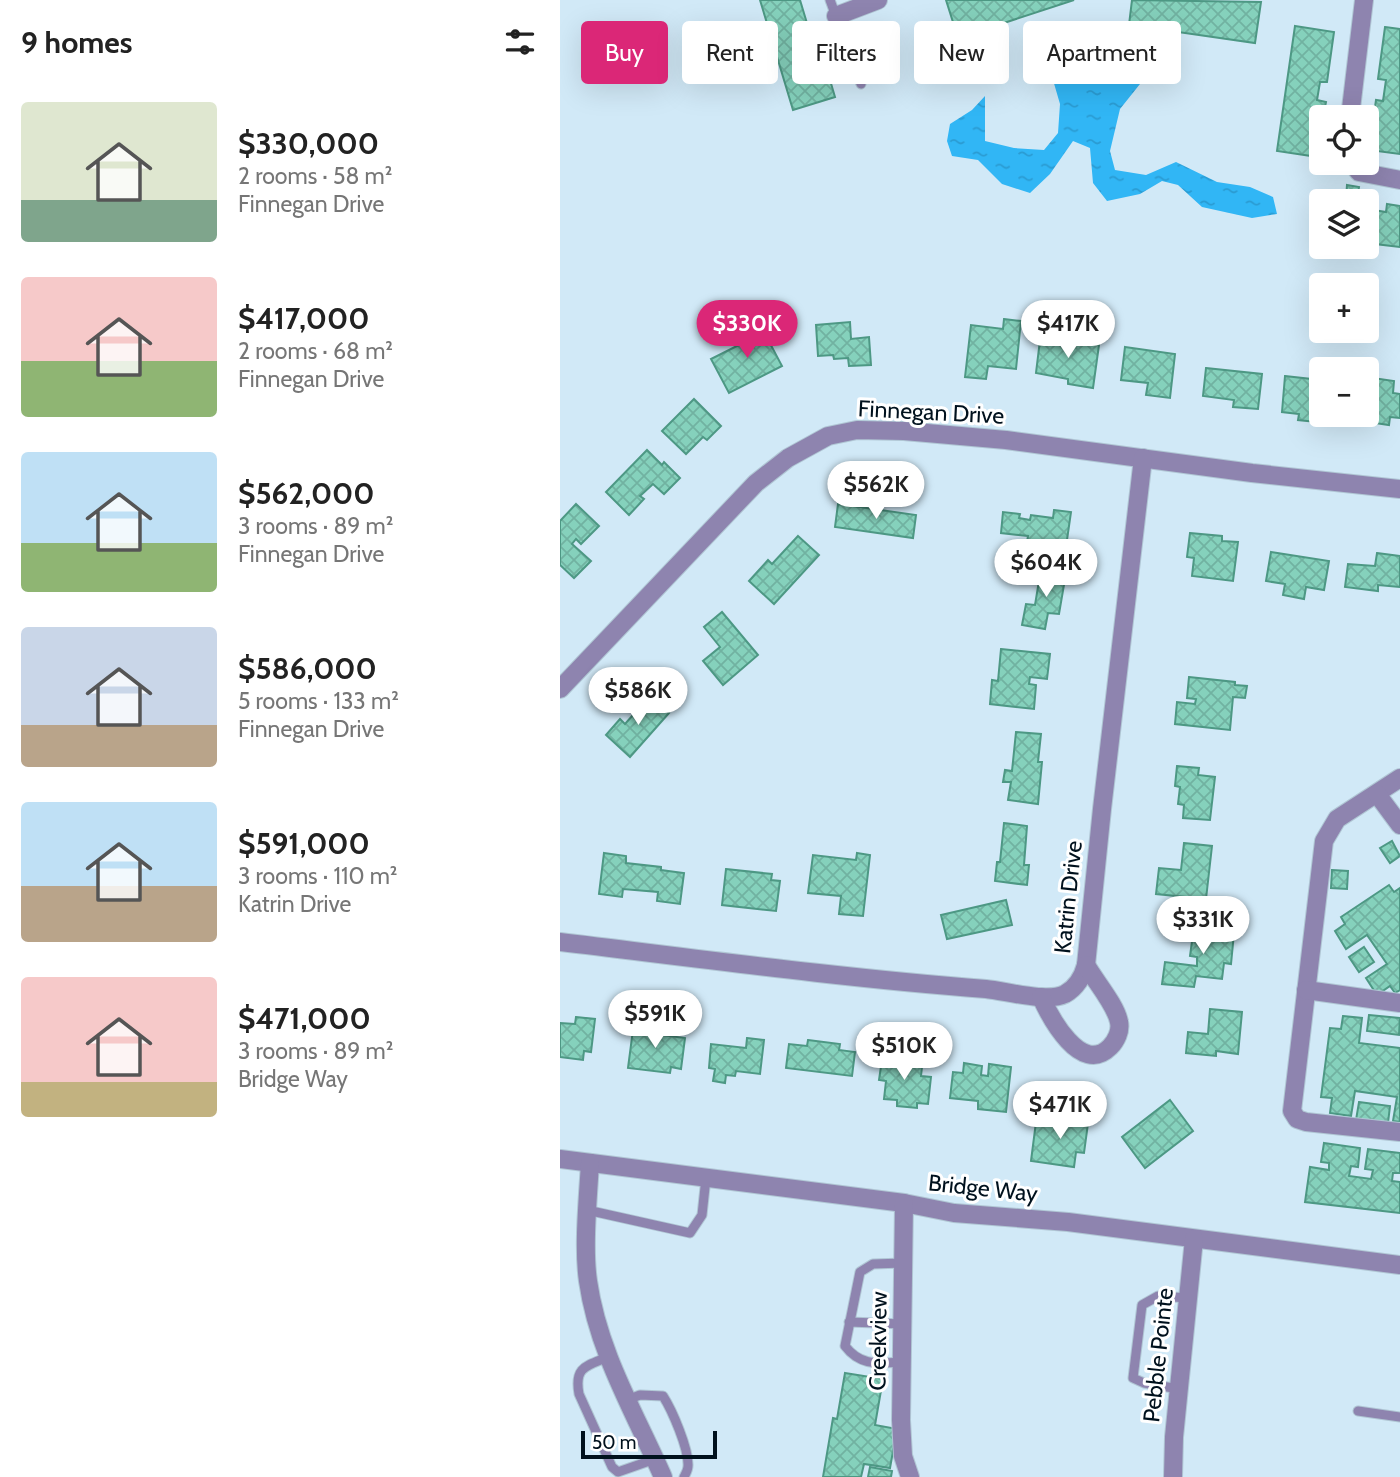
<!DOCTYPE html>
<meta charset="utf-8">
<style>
body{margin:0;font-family:Cabin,sans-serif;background:#f6f6f6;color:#222;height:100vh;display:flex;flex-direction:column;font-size:26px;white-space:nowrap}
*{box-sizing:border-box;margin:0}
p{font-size:23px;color:#767676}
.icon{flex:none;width:38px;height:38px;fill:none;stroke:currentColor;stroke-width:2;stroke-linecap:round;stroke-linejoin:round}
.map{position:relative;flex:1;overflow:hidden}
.side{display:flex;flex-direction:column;background:#fff;width:560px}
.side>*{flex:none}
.hud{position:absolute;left:21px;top:21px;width:665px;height:63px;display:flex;gap:14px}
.buttons{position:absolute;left:749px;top:105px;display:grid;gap:14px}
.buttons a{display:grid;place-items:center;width:70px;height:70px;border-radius:7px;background:#fff;box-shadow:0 7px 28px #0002;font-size:35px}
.scale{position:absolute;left:21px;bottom:18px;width:136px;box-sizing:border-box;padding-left:7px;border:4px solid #00111d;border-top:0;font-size:19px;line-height:24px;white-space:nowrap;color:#00111d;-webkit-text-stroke:5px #fff;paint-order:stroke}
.price{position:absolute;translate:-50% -60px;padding:0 16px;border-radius:24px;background:#fff;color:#222;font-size:23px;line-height:46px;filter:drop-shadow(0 2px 4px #0008)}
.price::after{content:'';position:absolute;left:50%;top:42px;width:21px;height:16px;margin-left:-10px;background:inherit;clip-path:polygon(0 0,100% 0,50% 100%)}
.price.active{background:#db2777;color:#fff}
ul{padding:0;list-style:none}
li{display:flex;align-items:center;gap:21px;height:175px;padding:0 21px}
li span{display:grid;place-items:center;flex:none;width:196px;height:140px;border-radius:7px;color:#555}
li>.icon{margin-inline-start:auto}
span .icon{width:84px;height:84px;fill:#fffc;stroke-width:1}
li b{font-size:30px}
h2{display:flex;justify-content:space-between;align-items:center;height:84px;padding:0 21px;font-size:30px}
.chip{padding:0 24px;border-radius:7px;background:#fff;box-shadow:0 7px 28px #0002;font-size:24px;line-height:63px}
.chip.active{background:#db2777;color:#fff}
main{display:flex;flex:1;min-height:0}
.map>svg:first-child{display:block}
.water{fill:url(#water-ripples)}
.building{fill:url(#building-cross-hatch);stroke:#4d9884;stroke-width:2}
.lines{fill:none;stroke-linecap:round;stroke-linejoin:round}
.service-casing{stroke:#b0c6d4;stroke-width:11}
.minor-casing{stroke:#b0c6d4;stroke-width:20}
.service{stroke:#8e84af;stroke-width:9}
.minor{stroke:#8e84af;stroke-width:18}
.labels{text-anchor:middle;stroke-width:6;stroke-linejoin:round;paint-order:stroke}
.street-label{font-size:23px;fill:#00111d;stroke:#fff}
</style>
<main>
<section class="side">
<h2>9 homes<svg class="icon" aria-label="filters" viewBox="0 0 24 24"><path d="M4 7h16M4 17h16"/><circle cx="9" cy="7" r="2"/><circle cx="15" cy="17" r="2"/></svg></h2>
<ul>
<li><span style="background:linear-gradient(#dfe7d0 70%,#7fa58c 0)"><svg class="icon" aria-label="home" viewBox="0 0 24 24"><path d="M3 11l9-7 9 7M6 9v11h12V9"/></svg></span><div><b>$330,000</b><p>2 rooms · 58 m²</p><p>Finnegan Drive</p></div></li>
<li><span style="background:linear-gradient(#f6c9c9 60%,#8fb573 0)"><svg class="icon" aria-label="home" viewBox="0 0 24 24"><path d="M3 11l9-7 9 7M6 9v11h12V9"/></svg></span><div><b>$417,000</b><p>2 rooms · 68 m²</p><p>Finnegan Drive</p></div></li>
<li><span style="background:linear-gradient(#bfe0f5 65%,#8fb573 0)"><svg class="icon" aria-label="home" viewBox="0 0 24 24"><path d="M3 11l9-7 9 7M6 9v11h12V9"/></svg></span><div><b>$562,000</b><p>3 rooms · 89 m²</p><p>Finnegan Drive</p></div></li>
<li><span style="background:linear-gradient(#c9d6e8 70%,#b9a48a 0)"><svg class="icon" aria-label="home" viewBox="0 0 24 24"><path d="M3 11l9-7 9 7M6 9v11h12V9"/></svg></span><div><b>$586,000</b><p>5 rooms · 133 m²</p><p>Finnegan Drive</p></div></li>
<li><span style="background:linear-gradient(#bfe0f5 60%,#b9a48a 0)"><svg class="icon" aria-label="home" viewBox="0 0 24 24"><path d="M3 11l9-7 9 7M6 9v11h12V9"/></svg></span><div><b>$591,000</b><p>3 rooms · 110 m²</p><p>Katrin Drive</p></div></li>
<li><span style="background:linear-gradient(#f6c9c9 75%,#c2b280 0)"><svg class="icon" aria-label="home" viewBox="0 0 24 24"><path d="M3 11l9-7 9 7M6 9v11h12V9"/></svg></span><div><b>$471,000</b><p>3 rooms · 89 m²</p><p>Bridge Way</p></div></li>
</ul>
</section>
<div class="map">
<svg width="840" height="1477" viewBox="0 0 840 1477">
<defs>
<pattern id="water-ripples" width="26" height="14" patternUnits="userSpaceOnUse" patternTransform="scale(1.75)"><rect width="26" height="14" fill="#31b6f5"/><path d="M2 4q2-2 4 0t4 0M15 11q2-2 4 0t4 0" fill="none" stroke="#2a9bd2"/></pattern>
<pattern id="building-cross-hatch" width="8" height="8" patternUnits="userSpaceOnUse" patternTransform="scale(1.75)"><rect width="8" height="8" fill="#85d1bc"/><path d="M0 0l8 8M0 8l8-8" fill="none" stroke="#71b2a1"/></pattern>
</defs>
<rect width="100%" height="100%" fill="#d1e9f7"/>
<path class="water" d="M513,52L551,63L582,67L580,84L560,109L550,151L555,170L586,175L616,162L657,182L690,187L713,197L717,214L692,218L642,207L618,185L602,181L580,194L547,201L533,183L530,148L513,141L490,174L470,193L442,184L418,160L392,156L387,141L390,124L412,110L425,96V141L454,148L484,150L498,133L500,104L493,80L494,61Z"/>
<g class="building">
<path d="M200,0H240L249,30L244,31L250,49L260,46L275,97L233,110Z"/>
<path d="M386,0H514L398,38Z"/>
<path d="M572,0L701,2L695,43L569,25Z"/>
<path d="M735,26L774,32L767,82H760L757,100L766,102L763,117H761L758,157L717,151Z"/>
<path d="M825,27L840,29V154L809,150L816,100L823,101L826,80L818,79Z"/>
<path d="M787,185L799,187L797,200L804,201H761V237L751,236L756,195L786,199Z"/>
<path d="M827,204L840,206V247L807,243V209L826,212Z"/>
<path d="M444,319L461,321L456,369L428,366L426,379L405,377L411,325L443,329Z"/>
<path d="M191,321L198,335L204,332L222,366L169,393L151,359L187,341L180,326Z"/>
<path d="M290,322L291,339L309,337L311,365L289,366L288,358L274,359L273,355L258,356L256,325Z"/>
<path d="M481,332L502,335V340L539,345L533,388L508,384V379L476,373Z"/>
<path d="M565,347L615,354L610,398L586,395L588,383L561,380Z"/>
<path d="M646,368L702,374L698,409L673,407L674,400L643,396Z"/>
<path d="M725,376L760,380L759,392L761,393V415H787L786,419L756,416V422L738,420L739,414L722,412Z"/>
<path d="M813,378L834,381L833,393L840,394V418L830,417L829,425L808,422Z"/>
<path d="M134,399L161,426L147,440L143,437L126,454L102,431Z"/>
<path d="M87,450L102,465L104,462L120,478L104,494L93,484L80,496L84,499L69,515L46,492Z"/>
<path d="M16,504L39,526L21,544L16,539L12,544L31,561L14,578L0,565V521Z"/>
<path d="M278,504L356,515L353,538L275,527Z"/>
<path d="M494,510L511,512L506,547L467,542L468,536L441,533L443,512L460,514L459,518L470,520L471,515L493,518Z"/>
<path d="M630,533L662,536V541L678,542L673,581L632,576L634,558L627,557Z"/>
<path d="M238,536L259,555L214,604L189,581L208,560L212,564Z"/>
<path d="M711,552L769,561L764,590L746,587L744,599L723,595L725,584L706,581Z"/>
<path d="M817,553L840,556V587L818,585V591L785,587L788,564L815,566Z"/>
<path d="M481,569L506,573L499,614L488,613L485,629L462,625L466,604L475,605Z"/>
<path d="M162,612L198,655L163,685L143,661L160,647L144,627Z"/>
<path d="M441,649L490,654L487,679L470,677L469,684L476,685L474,709L430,704L432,680L438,681Z"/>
<path d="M629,677L675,682V685L687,686L685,698L673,697L670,730L615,724L617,702L635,704L636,699L627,698Z"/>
<path d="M90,696L109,713L70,757L46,735L60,719L65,724Z"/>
<path d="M456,732L481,734L478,762H482L478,804L448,800L451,782H443L445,770L452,771Z"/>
<path d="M617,766L639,768L638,775L655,777L650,820L623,818L624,805L618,804L620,787L615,786Z"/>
<path d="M444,823L467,826L464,865H469L467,885L435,881L437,862H440Z"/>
<path d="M832,841L840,856L830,863L820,848Z"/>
<path d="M624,843L652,846L646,899L596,894L599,868L621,870Z"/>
<path d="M44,853L66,856V863L101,867V870L124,873L120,904L97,901L98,892L63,889L62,897L39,894Z"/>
<path d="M297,853L310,855L303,916L279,914L281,896L248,893L253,855L296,860Z"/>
<path d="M166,869L212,874L211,880L220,881L216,911L162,905Z"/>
<path d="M772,870L788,871L787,889L771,888Z"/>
<path d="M829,885L834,892L840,888V990L835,993L830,986L817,995L806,978L827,964L807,935L786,949L775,931L785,924L781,917Z"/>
<path d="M446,900L452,925L387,939L381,915Z"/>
<path d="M641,922L668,925L667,932L674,933L671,964L664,963L662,979L636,976L634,987L602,984L605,962L637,966V957L630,956L634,927L641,928Z"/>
<path d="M804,947L814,962L799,972L789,957Z"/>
<path d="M650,1009L682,1012L678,1054L656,1051V1056L626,1053L628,1032L648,1034Z"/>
<path d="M809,1015L840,1018L839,1035L807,1031Z"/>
<path d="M783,1016L802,1018L799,1043L840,1048V1122L833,1121L837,1097L795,1091L791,1116L770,1113L772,1098L761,1097L770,1028L781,1029Z"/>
<path d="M16,1017L35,1019L31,1052L24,1051L23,1060L0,1057V1023L15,1024Z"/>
<path d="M74,1022L95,1024L94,1034L125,1038L121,1069L111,1067L110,1073L68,1068Z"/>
<path d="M187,1038L204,1040L200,1074L176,1071L175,1076L166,1075L165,1083L153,1081L155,1069L149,1068L151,1044L186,1048Z"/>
<path d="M248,1040L280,1044L279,1050L295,1052L292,1076L226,1068L229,1044L247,1046Z"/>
<path d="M323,1053L343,1055L342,1064L362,1067L361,1076L371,1077L368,1104L357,1103V1108L337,1106V1100L324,1099L326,1081L319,1080Z"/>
<path d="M404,1063L422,1066L421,1075L428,1076L429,1064L451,1067L446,1112L418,1109V1101L390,1098L393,1072L403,1073Z"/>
<path d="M610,1100L633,1131L585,1168L562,1137Z"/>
<path d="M799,1102L830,1106L828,1123L796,1120Z"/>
<path d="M506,1113L529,1116L524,1153L516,1152L514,1167L471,1161L476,1122L504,1126Z"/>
<path d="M764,1143L800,1148L798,1167L791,1166L789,1176L811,1179L813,1170L805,1169L808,1149L840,1153V1173H833L832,1181L840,1182V1213L745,1202L750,1167L769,1170V1163L761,1162Z"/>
<path d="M285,1373L323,1379L315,1425L337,1429L330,1468L304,1464L301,1477H263L273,1418L277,1419Z"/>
<path d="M310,1467L332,1471L331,1477H308Z"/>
</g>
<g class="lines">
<g class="service-casing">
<g id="service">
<path d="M270,0L301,84"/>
<path d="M27,1210L130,1233L142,1215L146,1178"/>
<path d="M289,1322L343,1324"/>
<path d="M48,1357C26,1366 14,1367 19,1394L52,1467L58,1472L95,1459"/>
<path d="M343,1362C319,1363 301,1367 285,1346L300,1272L313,1264L343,1263"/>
<path d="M619,1389L584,1383L573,1378L582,1305L598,1296L628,1298"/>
<path d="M67,1400L80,1395L103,1396C112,1410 129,1449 128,1466C128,1470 126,1473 124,1477"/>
<path d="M798,1411L840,1417"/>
</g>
</g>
<g class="minor-casing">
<g id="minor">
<path d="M276,16L318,0"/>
<path d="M790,117L804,0"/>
<path d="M792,163L799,172L840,180"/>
<path d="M0,689L196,483L228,458L268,436L297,430L344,431L446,440L692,473L840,489"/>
<path d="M840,778L777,819L764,841L732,1111L737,1119L746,1122L840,1132"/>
<path d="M817,794L840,825"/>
<path d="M0,942C142,959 283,978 426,989C446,991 487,1003 505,994C516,988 523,976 526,965L542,809L583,458"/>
<path d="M746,990L840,1003"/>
<path d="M481,997C490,1017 521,1076 550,1047C556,1041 561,1031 559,1022C556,1005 535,981 526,965"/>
<path d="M0,1159L344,1203L394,1213L508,1222L840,1265"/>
<path d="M30,1163C28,1198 23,1247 28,1281C38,1352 75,1413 103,1477"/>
<path d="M344,1203L341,1420L343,1456L350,1477"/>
<path d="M613,1477L614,1437L634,1239"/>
</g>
</g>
<use href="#service" class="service"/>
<use href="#minor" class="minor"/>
</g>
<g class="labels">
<g class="street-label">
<text transform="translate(371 412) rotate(3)" y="8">Finnegan Drive</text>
<text transform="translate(508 897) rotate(-84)" y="8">Katrin Drive</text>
<text transform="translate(423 1188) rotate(6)" y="8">Bridge Way</text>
<text transform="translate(318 1341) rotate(-89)" y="8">Creekview</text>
<text transform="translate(598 1355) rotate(-84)" y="8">Pebble Pointe</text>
</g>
</g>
</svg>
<div class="buttons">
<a><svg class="icon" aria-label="locate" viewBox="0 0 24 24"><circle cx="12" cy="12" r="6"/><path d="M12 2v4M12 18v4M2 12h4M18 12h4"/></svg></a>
<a><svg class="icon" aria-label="layers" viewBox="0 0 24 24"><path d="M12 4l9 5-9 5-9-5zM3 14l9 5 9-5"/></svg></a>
<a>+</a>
<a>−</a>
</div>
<div class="scale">50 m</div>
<b class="price active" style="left:187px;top:360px">$330K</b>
<b class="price" style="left:508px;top:360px">$417K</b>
<b class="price" style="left:316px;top:521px">$562K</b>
<b class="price" style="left:486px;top:599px">$604K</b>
<b class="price" style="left:78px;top:727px">$586K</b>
<b class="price" style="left:643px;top:956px">$331K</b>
<b class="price" style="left:95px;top:1050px">$591K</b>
<b class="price" style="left:344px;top:1082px">$510K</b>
<b class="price" style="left:500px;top:1141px">$471K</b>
<div class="hud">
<a class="chip active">Buy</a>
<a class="chip">Rent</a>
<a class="chip">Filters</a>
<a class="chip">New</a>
<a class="chip">Apartment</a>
</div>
</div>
</main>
